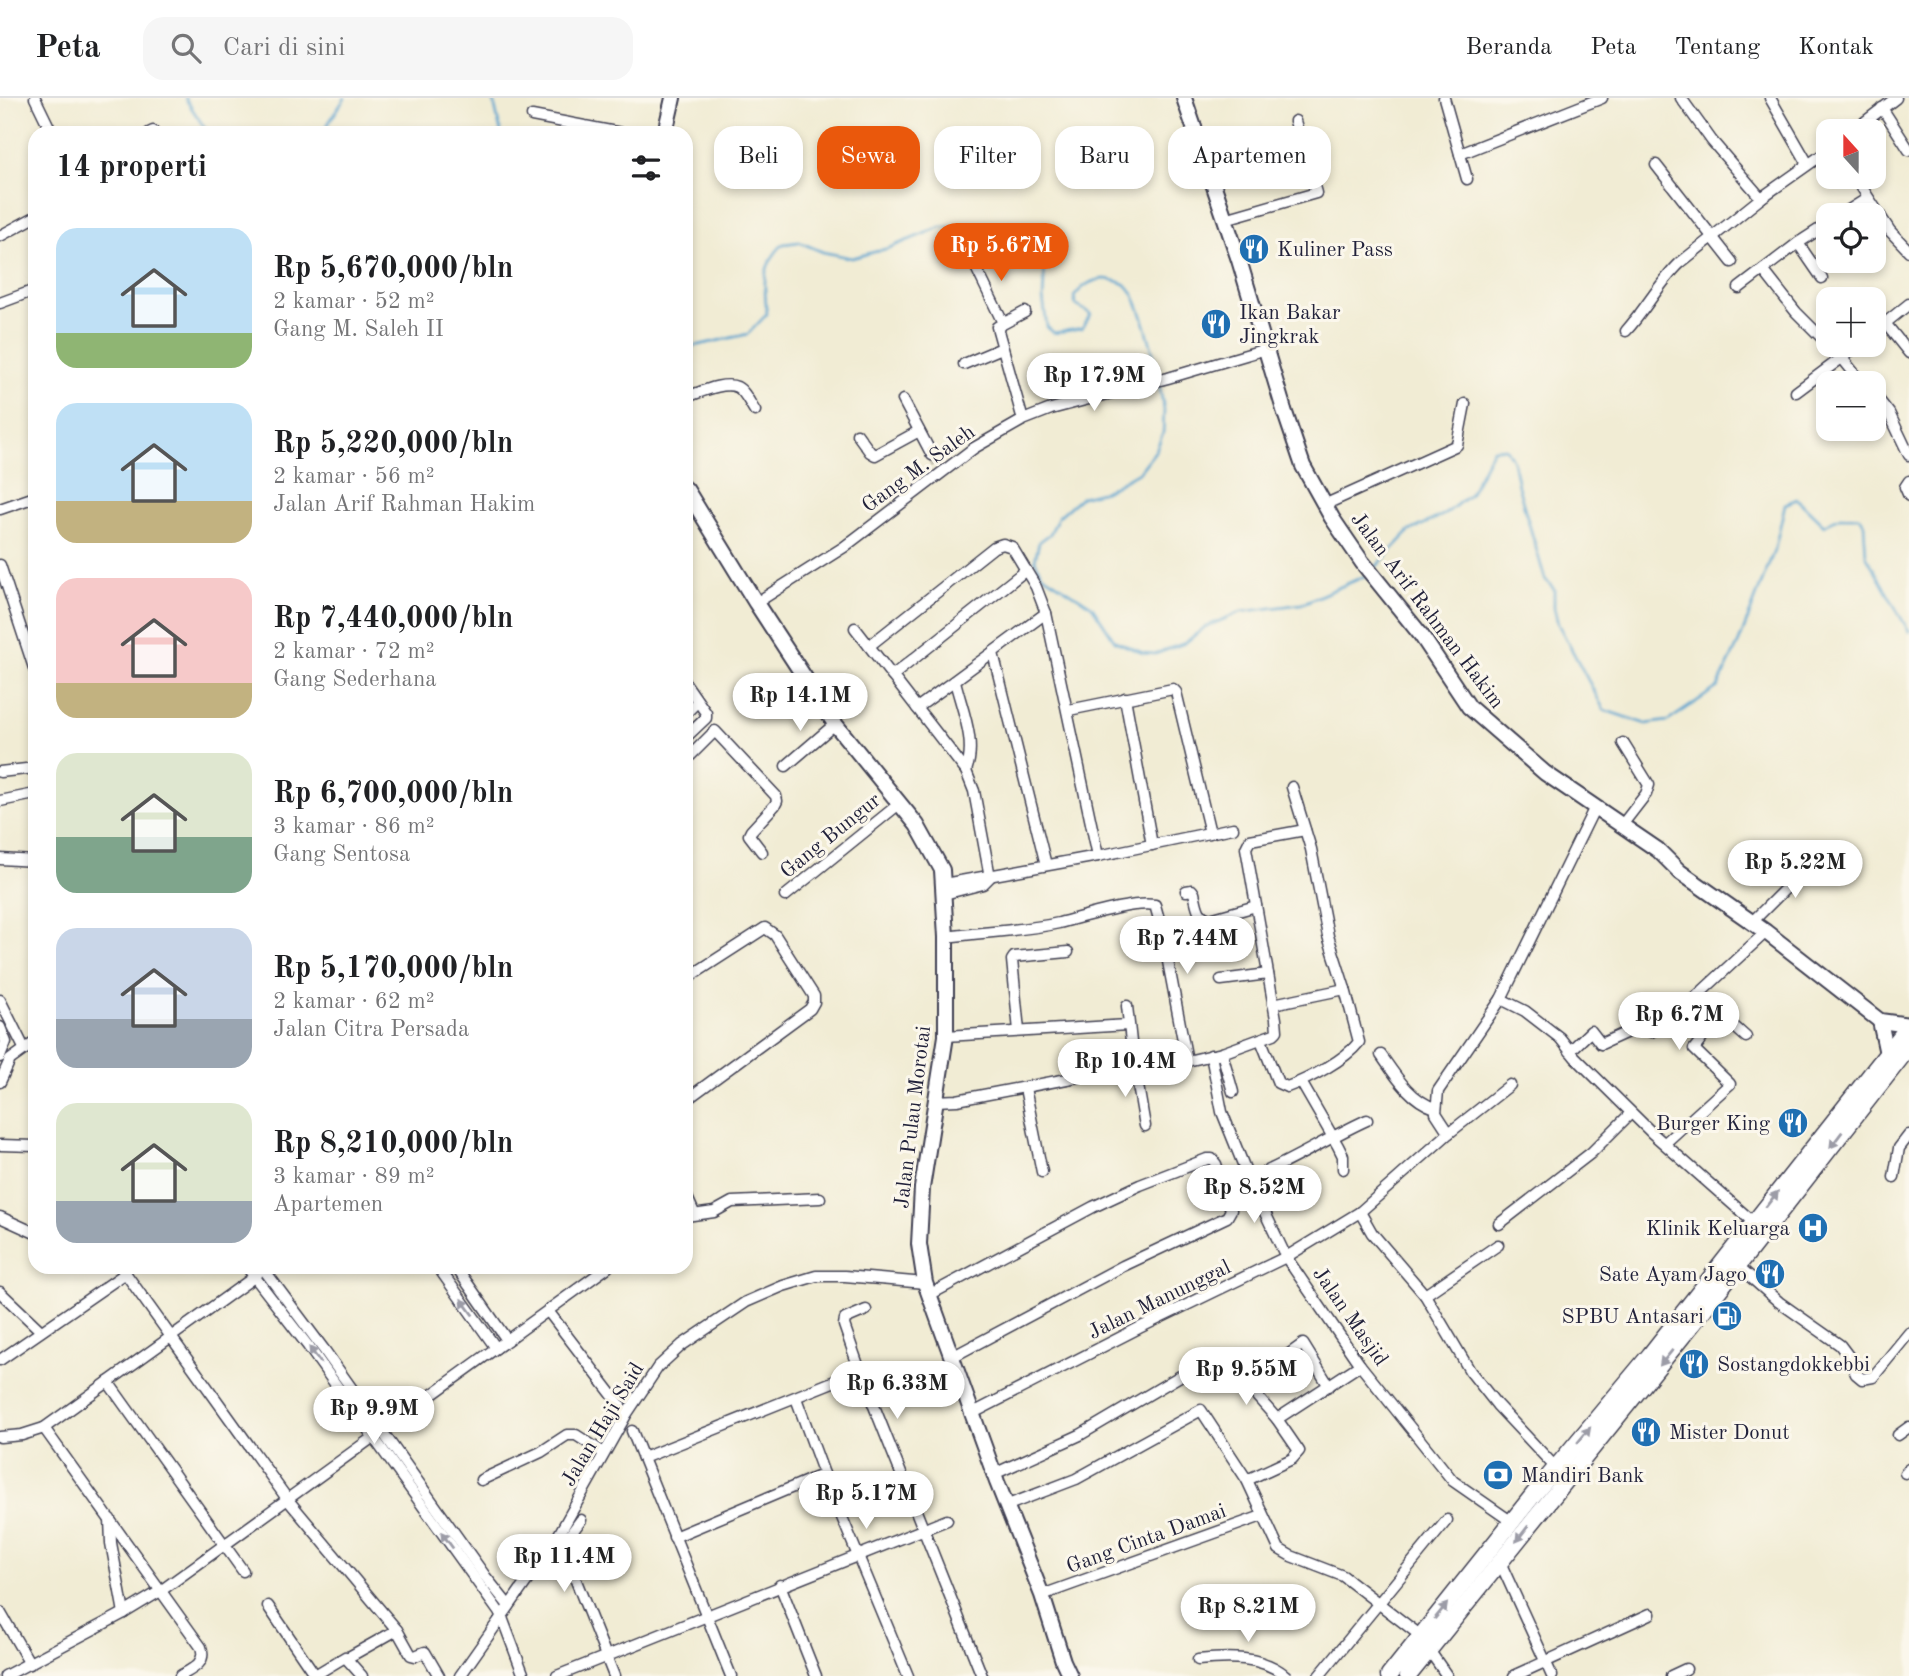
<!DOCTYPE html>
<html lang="id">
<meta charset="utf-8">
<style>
body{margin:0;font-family:"Old Standard TT",serif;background:#f6f6f6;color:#202124;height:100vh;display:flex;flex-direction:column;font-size:26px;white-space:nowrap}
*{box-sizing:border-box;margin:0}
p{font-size:23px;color:#757577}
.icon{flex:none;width:38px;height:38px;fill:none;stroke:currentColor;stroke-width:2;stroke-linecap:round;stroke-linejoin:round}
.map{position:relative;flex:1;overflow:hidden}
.panel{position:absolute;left:28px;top:28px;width:665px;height:1148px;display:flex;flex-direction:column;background:#fff;border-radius:21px;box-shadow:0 4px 10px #0003}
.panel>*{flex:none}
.guide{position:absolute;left:714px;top:28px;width:665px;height:63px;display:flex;gap:14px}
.needle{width:46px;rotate:339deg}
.controls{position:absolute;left:1816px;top:21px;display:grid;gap:14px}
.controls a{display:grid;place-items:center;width:70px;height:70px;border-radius:14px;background:#fff;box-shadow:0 4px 10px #0003;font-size:35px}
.price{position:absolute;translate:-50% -60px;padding:0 16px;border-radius:24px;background:#fff;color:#222;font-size:23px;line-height:46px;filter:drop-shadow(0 2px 4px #0008)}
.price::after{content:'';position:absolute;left:50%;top:42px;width:21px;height:16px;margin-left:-10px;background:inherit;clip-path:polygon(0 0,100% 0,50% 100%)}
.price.selected{background:#ea580c;color:#fff}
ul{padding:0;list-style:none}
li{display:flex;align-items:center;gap:21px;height:175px;padding:0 28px}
li span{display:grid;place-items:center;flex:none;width:196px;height:140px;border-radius:21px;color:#555}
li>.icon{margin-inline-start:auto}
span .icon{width:84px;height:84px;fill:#fffc;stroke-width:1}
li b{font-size:30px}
h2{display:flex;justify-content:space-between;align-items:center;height:84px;padding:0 28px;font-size:30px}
.chip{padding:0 24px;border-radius:21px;background:#fff;box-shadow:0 4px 10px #0003;font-size:24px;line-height:63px}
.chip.selected{background:#ea580c;color:#fff}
header{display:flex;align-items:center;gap:42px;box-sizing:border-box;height:98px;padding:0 35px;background:#fff;border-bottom:2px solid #e0e0e0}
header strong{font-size:33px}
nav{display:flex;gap:38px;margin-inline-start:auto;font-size:24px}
.search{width:490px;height:63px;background:#f6f6f6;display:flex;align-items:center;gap:18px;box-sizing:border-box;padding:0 24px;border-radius:21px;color:#757577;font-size:26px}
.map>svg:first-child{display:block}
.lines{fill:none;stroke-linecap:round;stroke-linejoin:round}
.stream{stroke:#57a2cf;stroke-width:2.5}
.street-tunnel{stroke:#c8c4b5;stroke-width:10;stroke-dasharray:10 5;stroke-linecap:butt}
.street-casing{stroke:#414052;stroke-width:13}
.secondary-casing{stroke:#414052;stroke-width:18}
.primary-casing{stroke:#414052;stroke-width:19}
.street{stroke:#fff;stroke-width:10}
.secondary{stroke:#fff;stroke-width:14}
.primary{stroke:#fff;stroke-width:16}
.oneway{fill:#9c9ca7}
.labels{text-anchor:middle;stroke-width:6;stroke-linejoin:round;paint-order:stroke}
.poi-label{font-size:21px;fill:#22223b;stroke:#fbf7ec;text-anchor:start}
.street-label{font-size:21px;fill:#22223b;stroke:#fbf7ec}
</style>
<header>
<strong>Peta</strong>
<div class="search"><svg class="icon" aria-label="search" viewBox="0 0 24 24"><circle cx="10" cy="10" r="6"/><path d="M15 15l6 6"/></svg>Cari di sini</div>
<nav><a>Beranda</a><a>Peta</a><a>Tentang</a><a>Kontak</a></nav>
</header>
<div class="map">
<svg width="1909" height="1578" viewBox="0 0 1909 1578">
<rect width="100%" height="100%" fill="#fbf7ec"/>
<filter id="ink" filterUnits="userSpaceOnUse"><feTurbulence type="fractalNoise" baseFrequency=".0143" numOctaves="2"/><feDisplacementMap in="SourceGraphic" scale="14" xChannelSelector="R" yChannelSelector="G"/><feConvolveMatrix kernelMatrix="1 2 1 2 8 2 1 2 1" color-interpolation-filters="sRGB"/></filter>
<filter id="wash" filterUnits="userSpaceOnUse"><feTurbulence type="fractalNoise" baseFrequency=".00686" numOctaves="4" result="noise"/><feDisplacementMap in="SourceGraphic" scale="28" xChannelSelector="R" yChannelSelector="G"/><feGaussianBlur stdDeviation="1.57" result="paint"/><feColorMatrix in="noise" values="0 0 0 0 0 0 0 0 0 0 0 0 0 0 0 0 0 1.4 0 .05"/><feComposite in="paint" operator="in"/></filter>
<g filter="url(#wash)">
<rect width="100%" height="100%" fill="#f1ecd4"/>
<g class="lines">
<g class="stream">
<path d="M185,0L208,35"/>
<path d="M493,0L501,35"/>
<path d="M322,35L345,0"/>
<path d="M686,250L748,236L767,216C764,184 760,170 783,146L799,144L823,154L852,160L889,150L941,129H992L1013,133L1034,143L1043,155L1045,165L1043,200L1047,229L1054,235L1082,230L1091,216L1076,207L1074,199C1082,188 1092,181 1106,181C1113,182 1121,183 1126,187C1140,197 1155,261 1158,279"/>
<path d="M1159,286L1164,312L1163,335L1156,352L1140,373L1105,393L1081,399L1058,419L1050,436L1039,444L1035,462L1042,476L1092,508L1115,543L1143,555L1155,556L1185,545L1205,529L1241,514L1301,506L1365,478"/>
<path d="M1373,472L1410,433L1445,416L1469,397L1493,351L1506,350L1513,363L1518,388L1545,481L1554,491V510L1558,526L1604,612L1646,626L1668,623L1718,589L1739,544L1775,450L1785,406L1797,401L1824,427L1840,419H1860L1864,426L1866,457L1909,534"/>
</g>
</g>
</g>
<g filter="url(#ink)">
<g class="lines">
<path class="street-tunnel" d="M932,357L938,367"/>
<g class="street-casing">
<g id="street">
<path d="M35,0L52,35"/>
<path d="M1444,0L1467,81"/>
<path d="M1681,0L1712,43L1761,100"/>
<path d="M1770,0L1808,66"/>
<path d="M1882,10L1909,52"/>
<path d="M532,18L621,35"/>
<path d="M1853,33L1896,0"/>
<path d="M149,35L153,33"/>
<path d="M1460,56L1602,0"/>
<path d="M1656,67L1732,164"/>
<path d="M1855,79L1890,133L1909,153"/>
<path d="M1841,117L1868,100"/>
<path d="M1225,121L1316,95L1295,23"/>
<path d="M0,138L35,119"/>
<path d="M1798,145L1822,180"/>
<path d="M970,157L1003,225"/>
<path d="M1763,172L1796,214L1842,260L1862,285"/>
<path d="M1739,190L1798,145L1829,125"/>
<path d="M0,205L35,192"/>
<path d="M1885,225L1909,255"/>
<path d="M1626,233C1646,211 1659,185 1680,165L1761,100L1829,52"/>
<path d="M1874,234L1909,206"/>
<path d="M964,266L1002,250"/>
<path d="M1796,294L1859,247"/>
<path d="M1874,296L1889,315L1909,357"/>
<path d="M686,299C699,295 724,283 737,289C745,293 750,306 755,313"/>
<path d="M903,302L932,357"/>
<path d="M1023,322L997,229L1025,214"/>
<path d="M857,336L870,354L875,357L919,333"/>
<path d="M1909,383L1905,389L1909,398"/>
<path d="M1324,407L1457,347L1465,306"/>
<path d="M0,411L35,399"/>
<path d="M0,467L35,573"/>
<path d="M756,505L844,449L974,350L1023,322L1051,311L1168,280L1266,251"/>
<path d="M855,530L966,673L974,693L990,779L983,786L944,796"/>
<path d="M869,548L994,449L1003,446L1012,449L1036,489L1046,515L1098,758"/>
<path d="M993,555L1046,767"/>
<path d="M892,578L1026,472"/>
<path d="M955,583C962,612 977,644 966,673"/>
<path d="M686,586L706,615V620L686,639"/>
<path d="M1125,600L1152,747"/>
<path d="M917,610L1046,515"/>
<path d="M1069,612L1173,591L1176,594L1210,735"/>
<path d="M686,615L697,604"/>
<path d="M686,662L715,633L776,698L777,703L775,707L751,733L749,737L762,754"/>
<path d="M786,668L835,626"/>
<path d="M0,674L35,670"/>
<path d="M0,703L35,696"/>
<path d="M1622,727L1646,696L1649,687L1623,645"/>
<path d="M0,761L35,763"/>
<path d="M944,786L1098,758L1233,730"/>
<path d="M1186,793L1192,792L1194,795C1197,806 1197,819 1210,821L1256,808"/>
<path d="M785,798L899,706"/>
<path d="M1752,824L1793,783L1798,762"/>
<path d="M946,839C983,834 1022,833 1059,825C1084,819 1131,803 1155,807L1162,832L1187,963"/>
<path d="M686,881L765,830L775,837L814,898V904L810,911L686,1002"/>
<path d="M1221,882L1268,876"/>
<path d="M1699,897L1746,939"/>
<path d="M1501,901L1525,913L1560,940L1575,959L1652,1035L1753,1124"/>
<path d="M0,902L24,950"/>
<path d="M1273,906L1345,891"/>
<path d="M1127,908L1132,953L1145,1028"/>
<path d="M1635,911L1651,934L1671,922L1766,834"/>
<path d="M0,929L6,944L0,959"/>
<path d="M1019,933L1012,862L1014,859L1068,854"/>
<path d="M946,938L1128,927"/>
<path d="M1261,942L1278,985L1287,989C1309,981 1345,962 1359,944L1345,891L1328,838L1311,751L1292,689"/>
<path d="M1570,953L1591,933L1601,946L1645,926"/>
<path d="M1222,955L1233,994"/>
<path d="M1211,957L1222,1014L1249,1081L1286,1159L1360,1267L1453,1383L1512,1424"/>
<path d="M1381,957C1395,977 1410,1002 1435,1010"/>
<path d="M0,984L10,962L35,944"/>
<path d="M1301,984L1338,1048L1343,1058V1071"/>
<path d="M1025,990L1042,1074"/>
<path d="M935,1003L957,1002L1135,968L1187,963L1222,955L1274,936L1277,933L1276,921L1246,750L1250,742L1305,732"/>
<path d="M1449,1035L1436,1015L1438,993L1501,901L1595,709"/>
<path d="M1665,1045L1730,986L1694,951L1701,942V938L1676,918"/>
<path d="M0,1047L35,1048"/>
<path d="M1894,1079L1899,1050L1909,1037"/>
<path d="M1249,1081C1290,1065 1327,1040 1367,1022"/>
<path d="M686,1097L694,1115"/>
<path d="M1360,1114L1372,1135L1425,1197L1470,1273L1497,1307L1556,1370"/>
<path d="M686,1118L714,1114L732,1104L820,1100"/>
<path d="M0,1119L35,1135"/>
<path d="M1499,1126L1591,1055L1631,1015"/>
<path d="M1738,1168L1779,1204L1840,1247L1849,1259L1856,1276L1862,1281L1873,1279L1909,1235"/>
<path d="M121,1169L288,1402L397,1532"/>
<path d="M247,1169L308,1248L501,1517L524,1578"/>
<path d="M262,1169L325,1253L485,1478L509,1508"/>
<path d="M438,1169L496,1250"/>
<path d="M456,1169L507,1242"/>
<path d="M0,1194L41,1233"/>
<path d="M931,1196L1093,1109L1140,1087L1207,1061H1212L1216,1066L1231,1112L1227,1119L1123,1168L952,1259"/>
<path d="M1425,1197L1498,1147"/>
<path d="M866,1212L845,1221L844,1227L860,1273L982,1578"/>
<path d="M548,1213L620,1307"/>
<path d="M0,1262L126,1175"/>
<path d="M1264,1274L1303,1246L1329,1288"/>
<path d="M1237,1276L1277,1321"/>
<path d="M108,1284L243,1473"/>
<path d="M796,1300L824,1376L908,1578"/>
<path d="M971,1316L1139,1230L1286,1159L1360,1114L1449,1035L1510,987"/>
<path d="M44,1330L201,1549C207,1565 192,1571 180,1578"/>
<path d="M632,1333L731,1578"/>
<path d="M1898,1337L1909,1329"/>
<path d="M0,1339L22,1337L44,1330L257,1177"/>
<path d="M643,1360L860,1273"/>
<path d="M1905,1375L1909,1371"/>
<path d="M994,1376L1080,1337L1192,1271"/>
<path d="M481,1382L541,1354L567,1337H576L604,1355"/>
<path d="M1247,1382L1292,1361L1299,1353L1277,1321L1360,1267"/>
<path d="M1008,1407L1076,1381L1201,1312L1247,1382L1279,1451L1291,1458L1343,1478L1421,1538"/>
<path d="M110,1421L111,1445L124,1515"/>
<path d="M581,1422L567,1441L565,1455L614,1578"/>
<path d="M674,1439L824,1376"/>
<path d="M1500,1464L1552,1578"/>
<path d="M780,1487L816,1578"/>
<path d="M1042,1497L1262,1418"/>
<path d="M268,1508L315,1577L345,1559L362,1578"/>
<path d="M0,1514L30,1566"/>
<path d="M1429,1552L1447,1578"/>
<path d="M347,1560L397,1532L411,1557L415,1558L425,1554L439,1578"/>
<path d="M1198,1562C1227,1559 1262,1557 1286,1578"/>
<path d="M5,1578L124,1515L162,1492L608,1169"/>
<path d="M460,1578L557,1440L626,1317L658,1269L682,1247L746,1204L783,1188L816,1178H845L925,1185"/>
<path d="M557,1578L947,1422"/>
<path d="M1319,1578L1447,1422"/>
<path d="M1514,1578L1650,1516"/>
<path d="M1671,1578L1686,1571"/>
</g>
</g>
<g class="secondary-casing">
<g id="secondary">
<path d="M1184,0L1239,162L1284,312L1303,368L1332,420L1362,464L1421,537L1469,609L1545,675L1658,752L1680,774L1766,834L1880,923L1909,927"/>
<path d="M665,35L673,0"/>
<path d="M686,391L756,505L835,626L917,727L942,772L946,839V938L922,1090L919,1146L925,1185L997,1384L1042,1497L1063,1563L1070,1578"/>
<path d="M1880,923L1887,956"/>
</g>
</g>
<g class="primary-casing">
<g id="primary">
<path d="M1389,1578L1534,1396L1650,1257L1909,928"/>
<path d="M1408,1578L1693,1225L1909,949"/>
</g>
</g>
<use href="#street" class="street"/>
<use href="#secondary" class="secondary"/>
<use href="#primary" class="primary"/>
</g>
<defs><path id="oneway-solid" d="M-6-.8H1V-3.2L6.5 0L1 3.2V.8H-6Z" transform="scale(1.75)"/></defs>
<g class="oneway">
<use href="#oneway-solid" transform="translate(1836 1042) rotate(127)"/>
<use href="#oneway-solid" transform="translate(1772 1101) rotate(-52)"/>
<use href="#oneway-solid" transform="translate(467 1209) rotate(-126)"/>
<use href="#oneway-solid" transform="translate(315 1257) rotate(-126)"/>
<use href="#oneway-solid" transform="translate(1666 1260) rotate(129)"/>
<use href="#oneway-solid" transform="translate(1584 1337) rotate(-50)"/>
<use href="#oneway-solid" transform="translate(1522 1436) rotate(128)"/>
<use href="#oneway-solid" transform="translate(447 1442) rotate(-126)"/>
<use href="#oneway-solid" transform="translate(1441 1513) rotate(-51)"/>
</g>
</g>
<defs>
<g id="restaurant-disc" transform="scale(1.575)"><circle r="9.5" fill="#1f6fb2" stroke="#fbf7ec"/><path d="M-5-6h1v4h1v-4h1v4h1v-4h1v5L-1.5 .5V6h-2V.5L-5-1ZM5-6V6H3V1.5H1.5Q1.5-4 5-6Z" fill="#fff"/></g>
<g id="hospital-disc" transform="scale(1.575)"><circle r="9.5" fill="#1f6fb2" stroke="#fbf7ec"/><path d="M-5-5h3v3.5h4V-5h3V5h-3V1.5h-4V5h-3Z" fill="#fff"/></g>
<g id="fuel-disc" transform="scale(1.575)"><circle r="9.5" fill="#1f6fb2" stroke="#fbf7ec"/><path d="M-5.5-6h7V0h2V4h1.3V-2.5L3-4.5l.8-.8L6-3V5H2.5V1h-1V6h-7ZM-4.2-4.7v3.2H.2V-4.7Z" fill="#fff"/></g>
<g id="bank-disc" transform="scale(1.575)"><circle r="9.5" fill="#1f6fb2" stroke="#fbf7ec"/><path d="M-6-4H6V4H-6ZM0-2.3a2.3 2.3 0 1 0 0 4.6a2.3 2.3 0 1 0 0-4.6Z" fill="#fff"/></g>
</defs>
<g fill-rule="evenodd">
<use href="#restaurant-disc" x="1254" y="151"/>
<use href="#restaurant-disc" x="1216" y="226"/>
<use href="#restaurant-disc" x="1793" y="1025"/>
<use href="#hospital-disc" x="1813" y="1130"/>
<use href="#restaurant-disc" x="1770" y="1176"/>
<use href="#fuel-disc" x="1727" y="1218"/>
<use href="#restaurant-disc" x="1694" y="1266"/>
<use href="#restaurant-disc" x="1646" y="1334"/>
<use href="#bank-disc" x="1498" y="1377"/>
</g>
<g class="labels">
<g class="poi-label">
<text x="1277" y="158">Kuliner Pass</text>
<text x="1239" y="221">Ikan Bakar<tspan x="1239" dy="24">Jingkrak</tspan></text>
<text x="1770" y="1032" text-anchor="end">Burger King</text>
<text x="1790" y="1137" text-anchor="end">Klinik Keluarga</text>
<text x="1747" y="1183" text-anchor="end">Sate Ayam Jago</text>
<text x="1704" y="1225" text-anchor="end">SPBU Antasari</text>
<text x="1717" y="1273">Sostangdokkebbi</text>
<text x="1669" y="1341">Mister Donut</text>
<text x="1521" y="1384">Mandiri Bank</text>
</g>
<g class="street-label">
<text transform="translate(918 370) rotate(-36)" y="7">Gang M. Saleh</text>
<text transform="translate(1428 512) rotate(53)" y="7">Jalan Arif Rahman Hakim</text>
<text transform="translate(830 737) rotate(-39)" y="7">Gang Bungur</text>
<text transform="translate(912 1019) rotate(-83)" y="7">Jalan Pulau Morotai</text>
<text transform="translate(1159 1201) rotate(-26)" y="7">Jalan Manunggal</text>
<text transform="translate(1351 1218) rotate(55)" y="7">Jalan Masjid</text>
<text transform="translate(602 1326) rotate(-59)" y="7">Jalan Haji Said</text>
<text transform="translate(1146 1440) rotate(-20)" y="7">Gang Cinta Damai</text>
</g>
</g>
</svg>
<div class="controls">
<a><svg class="needle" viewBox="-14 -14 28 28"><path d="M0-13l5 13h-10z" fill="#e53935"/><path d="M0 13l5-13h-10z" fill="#757577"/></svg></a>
<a><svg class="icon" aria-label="locate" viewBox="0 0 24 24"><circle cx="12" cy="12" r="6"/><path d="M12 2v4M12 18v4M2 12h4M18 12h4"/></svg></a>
<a>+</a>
<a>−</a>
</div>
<b class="price selected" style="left:1001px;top:185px">Rp 5.67M</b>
<b class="price" style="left:1094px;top:315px">Rp 17.9M</b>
<b class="price" style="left:800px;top:635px">Rp 14.1M</b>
<b class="price" style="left:1795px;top:802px">Rp 5.22M</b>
<b class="price" style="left:1187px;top:878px">Rp 7.44M</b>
<b class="price" style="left:1679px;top:954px">Rp 6.7M</b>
<b class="price" style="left:1125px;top:1001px">Rp 10.4M</b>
<b class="price" style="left:1254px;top:1127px">Rp 8.52M</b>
<b class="price" style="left:1246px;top:1309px">Rp 9.55M</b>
<b class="price" style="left:897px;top:1323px">Rp 6.33M</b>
<b class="price" style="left:374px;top:1348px">Rp 9.9M</b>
<b class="price" style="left:866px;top:1433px">Rp 5.17M</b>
<b class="price" style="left:564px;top:1496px">Rp 11.4M</b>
<b class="price" style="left:1248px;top:1546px">Rp 8.21M</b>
<div class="guide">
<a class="chip">Beli</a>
<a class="chip selected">Sewa</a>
<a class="chip">Filter</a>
<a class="chip">Baru</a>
<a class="chip">Apartemen</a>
</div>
<section class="panel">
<h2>14 properti<svg class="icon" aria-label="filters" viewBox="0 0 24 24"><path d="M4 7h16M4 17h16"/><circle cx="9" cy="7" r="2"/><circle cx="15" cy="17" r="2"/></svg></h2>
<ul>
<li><span style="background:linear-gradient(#bfe0f5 75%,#8fb573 0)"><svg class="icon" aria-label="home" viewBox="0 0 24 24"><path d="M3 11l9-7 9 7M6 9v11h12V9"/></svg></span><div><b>Rp 5,670,000/bln</b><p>2 kamar · 52 m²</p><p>Gang M. Saleh II</p></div></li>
<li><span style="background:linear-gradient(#bfe0f5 70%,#c2b280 0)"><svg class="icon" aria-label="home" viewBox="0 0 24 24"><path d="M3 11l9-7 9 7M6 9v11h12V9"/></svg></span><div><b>Rp 5,220,000/bln</b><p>2 kamar · 56 m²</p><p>Jalan Arif Rahman Hakim</p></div></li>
<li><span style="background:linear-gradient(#f6c9c9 75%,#c2b280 0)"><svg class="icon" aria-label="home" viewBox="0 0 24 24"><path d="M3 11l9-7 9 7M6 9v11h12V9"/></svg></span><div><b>Rp 7,440,000/bln</b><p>2 kamar · 72 m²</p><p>Gang Sederhana</p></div></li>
<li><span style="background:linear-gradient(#dfe7d0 60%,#7fa58c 0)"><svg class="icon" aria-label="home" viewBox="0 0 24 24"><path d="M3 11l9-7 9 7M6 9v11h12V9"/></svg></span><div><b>Rp 6,700,000/bln</b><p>3 kamar · 86 m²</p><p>Gang Sentosa</p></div></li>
<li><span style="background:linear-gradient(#c9d6e8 65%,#9aa5b1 0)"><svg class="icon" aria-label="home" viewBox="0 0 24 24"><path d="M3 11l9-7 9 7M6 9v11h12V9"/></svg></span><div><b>Rp 5,170,000/bln</b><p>2 kamar · 62 m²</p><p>Jalan Citra Persada</p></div></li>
<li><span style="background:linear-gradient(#dfe7d0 70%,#9aa5b1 0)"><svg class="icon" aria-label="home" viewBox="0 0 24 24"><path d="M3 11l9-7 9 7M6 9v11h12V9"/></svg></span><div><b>Rp 8,210,000/bln</b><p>3 kamar · 89 m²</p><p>Apartemen</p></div></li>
</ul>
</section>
</div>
